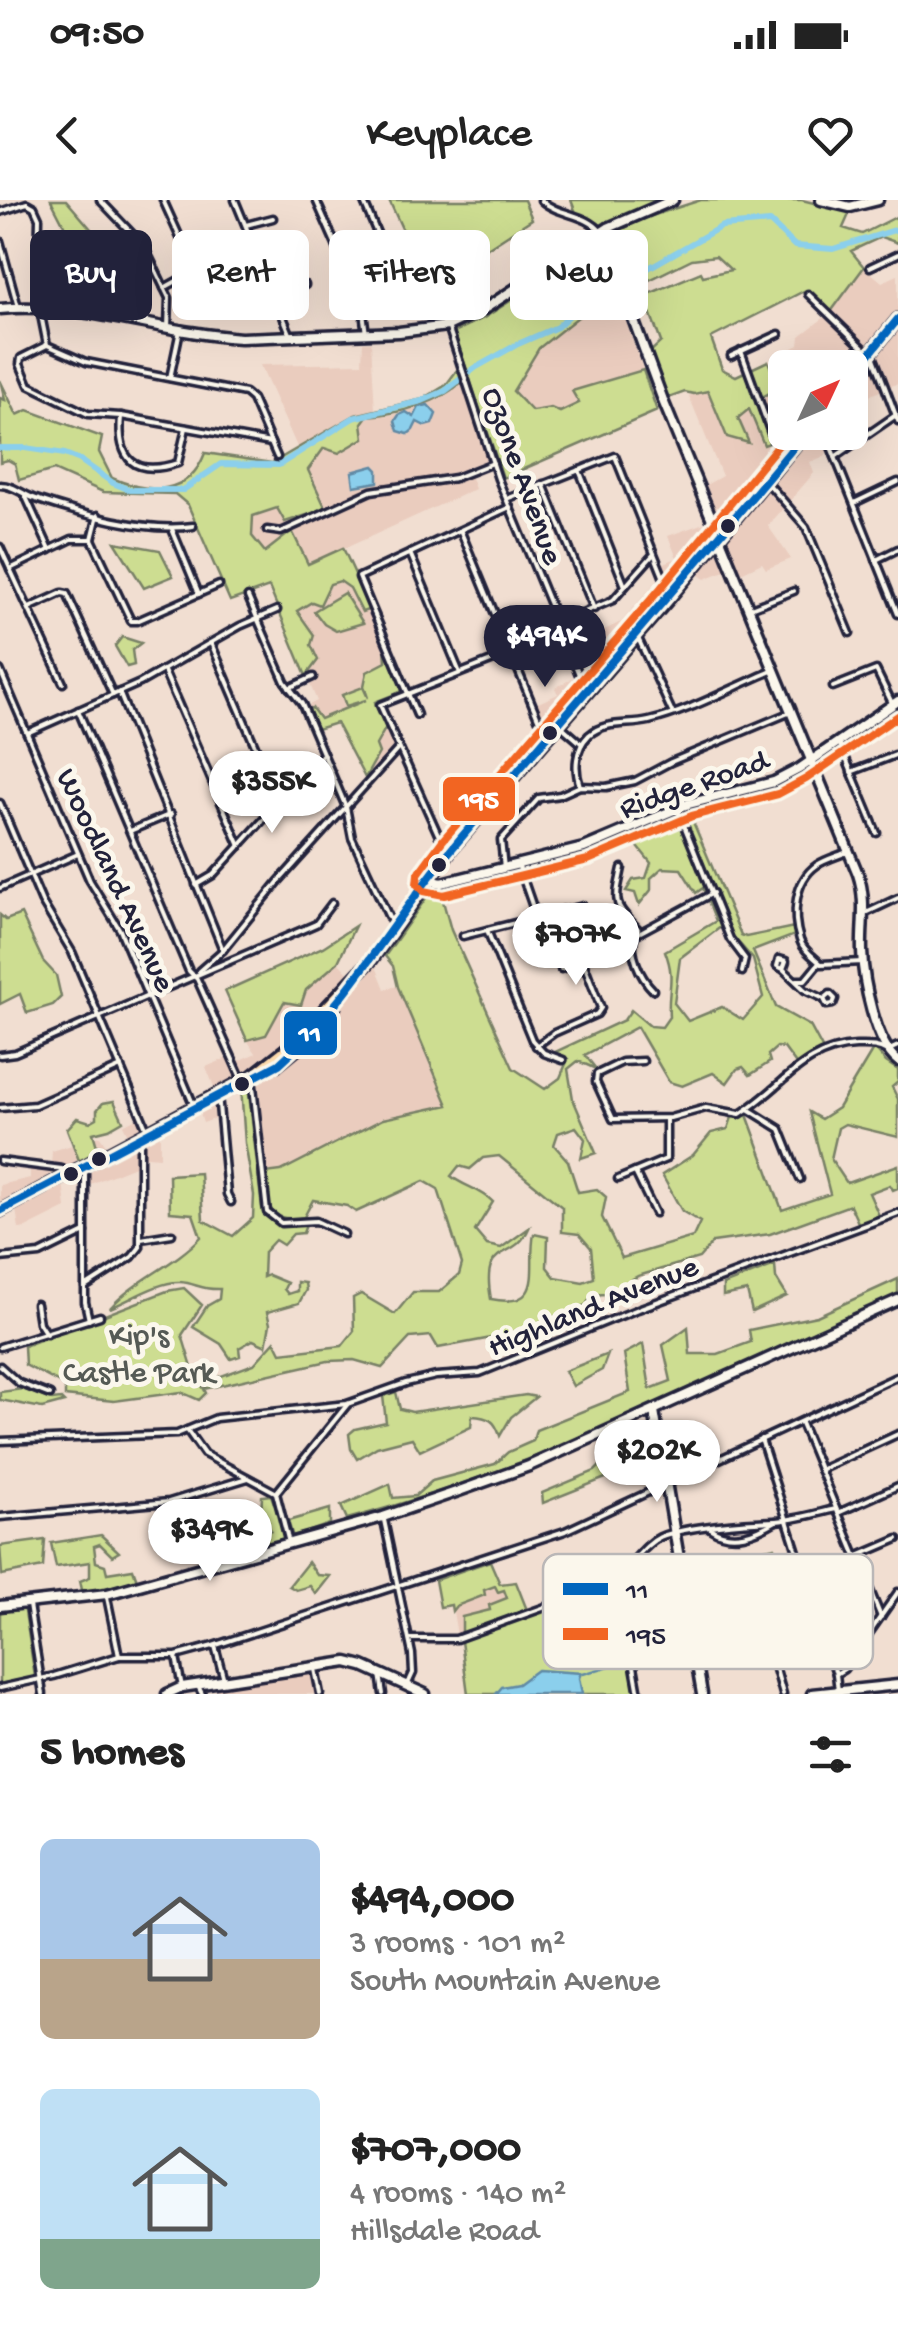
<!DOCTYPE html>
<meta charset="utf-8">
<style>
body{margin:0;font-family:"Gochi Hand",sans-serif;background:#f6f6f6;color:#222;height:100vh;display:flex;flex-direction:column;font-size:38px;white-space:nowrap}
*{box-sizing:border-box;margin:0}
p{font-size:32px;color:#767676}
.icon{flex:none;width:55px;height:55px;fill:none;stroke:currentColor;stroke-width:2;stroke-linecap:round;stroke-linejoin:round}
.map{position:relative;height:1494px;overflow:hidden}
.sheet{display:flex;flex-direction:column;background:#fff;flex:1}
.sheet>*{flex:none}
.banner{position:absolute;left:30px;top:30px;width:840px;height:90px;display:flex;gap:20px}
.needle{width:65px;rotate:46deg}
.fabs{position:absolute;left:768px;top:150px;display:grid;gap:20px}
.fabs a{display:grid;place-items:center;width:100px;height:100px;border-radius:15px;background:#fff;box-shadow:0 10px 40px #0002;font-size:50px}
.price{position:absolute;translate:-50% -85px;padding:0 22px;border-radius:35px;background:#fff;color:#222;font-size:32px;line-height:65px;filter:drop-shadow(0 2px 5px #0008)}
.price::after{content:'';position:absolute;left:50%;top:60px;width:30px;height:22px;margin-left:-15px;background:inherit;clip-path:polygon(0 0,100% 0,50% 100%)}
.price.active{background:#22223b;color:#fff}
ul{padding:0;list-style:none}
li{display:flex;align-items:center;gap:30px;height:250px;padding:0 40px}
li span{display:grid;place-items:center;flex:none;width:280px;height:200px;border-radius:15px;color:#555}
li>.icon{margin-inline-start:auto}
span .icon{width:120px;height:120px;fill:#fffc;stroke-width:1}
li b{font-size:42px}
h2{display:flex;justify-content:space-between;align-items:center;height:120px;padding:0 40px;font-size:42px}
.tag{padding:0 35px;border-radius:15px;background:#fff;box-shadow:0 10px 40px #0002;font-size:35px;line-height:90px}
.tag.active{background:#22223b;color:#fff}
.status{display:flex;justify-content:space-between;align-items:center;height:70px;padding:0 50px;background:#fff;direction:ltr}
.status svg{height:28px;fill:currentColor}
header{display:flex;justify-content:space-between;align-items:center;height:130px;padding:0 40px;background:#fff;font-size:45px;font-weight:600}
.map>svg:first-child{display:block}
.built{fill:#eaccbe}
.green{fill:#cddd91;stroke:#788066;stroke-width:2.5;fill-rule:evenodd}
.water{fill:#8bcfec;stroke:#618aa5;stroke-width:2.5}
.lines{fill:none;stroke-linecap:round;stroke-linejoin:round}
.stream{stroke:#618aa5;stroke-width:2.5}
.river{stroke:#8bcfec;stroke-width:6}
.street-casing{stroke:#22223b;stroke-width:11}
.secondary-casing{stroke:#22223b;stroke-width:15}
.primary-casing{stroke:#22223b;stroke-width:16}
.street{stroke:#fbf7ec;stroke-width:4}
.secondary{stroke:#fbf7ec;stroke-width:8}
.primary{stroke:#fedbac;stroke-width:9}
.bus-1-casing{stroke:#fbf7ec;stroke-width:15}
.bus-2-casing{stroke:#fbf7ec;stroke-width:15}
.bus-1{stroke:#0065bd;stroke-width:8}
.bus-2{stroke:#f26522;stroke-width:8}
.bus-dot{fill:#22223b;stroke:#fbf7ec;stroke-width:4}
.labels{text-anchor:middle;stroke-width:10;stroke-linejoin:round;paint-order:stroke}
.street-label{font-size:32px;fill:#22223b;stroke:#fbf7ec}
.park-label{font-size:32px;fill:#555a55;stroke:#fbf7ec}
.key{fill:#fbf7ec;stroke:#bab7b7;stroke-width:2.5}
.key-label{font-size:28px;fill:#22223b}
.line-badge{stroke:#fbf7ec;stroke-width:4}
.badge-label{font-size:28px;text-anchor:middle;font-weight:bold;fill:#fff}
</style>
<div class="status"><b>09:50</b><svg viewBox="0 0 49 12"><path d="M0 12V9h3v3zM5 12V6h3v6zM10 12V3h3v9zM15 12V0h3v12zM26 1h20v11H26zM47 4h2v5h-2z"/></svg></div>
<header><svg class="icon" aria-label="back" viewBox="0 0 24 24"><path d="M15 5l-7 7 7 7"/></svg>Keyplace<svg class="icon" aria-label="heart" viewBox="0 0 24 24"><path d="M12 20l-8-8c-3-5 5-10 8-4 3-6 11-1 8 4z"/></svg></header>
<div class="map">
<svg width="898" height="1494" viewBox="0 0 898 1494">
<rect width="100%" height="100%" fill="#f1ded1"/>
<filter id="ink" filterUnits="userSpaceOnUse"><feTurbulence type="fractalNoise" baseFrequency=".01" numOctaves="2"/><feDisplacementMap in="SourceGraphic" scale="20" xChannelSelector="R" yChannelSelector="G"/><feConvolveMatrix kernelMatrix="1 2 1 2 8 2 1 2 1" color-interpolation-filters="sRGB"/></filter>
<g filter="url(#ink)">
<g class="built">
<path d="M864,67L882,82L898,75V183L871,195L850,218V168H785V232L835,233L825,256L810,262L814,273L768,326L791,359L766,369L762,363L739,374L727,370L705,379L688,368L608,460L596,434L621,422L659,378L662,364L677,358L668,336L707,322L704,286L722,276L689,196L708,191L737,218L749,208L764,244L757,199L779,188L768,161L799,145L800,136L830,113Z"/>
<path d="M617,96L643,170L573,191L580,203L560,213L551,208L532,211L512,190L539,148L578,117Z"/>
<path d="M363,142H371L375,210L298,249L260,165L362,163Z"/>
<path d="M462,182L488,261L470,275L475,289L306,366L265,352L251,336L253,316L277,308L324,248L367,216L393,215L453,191Z"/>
<path d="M344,356L403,490L375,502L394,546L365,580L345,532L334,515L315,522L307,506L317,501L270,389Z"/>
<path d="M576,476L582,491L547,530L536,504L558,494L555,488Z"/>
<path d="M338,762L350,775L314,817L271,859L238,878L241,887L223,897L225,911L217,918L203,923L199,910L215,889L206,867L227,858L237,862L256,853L247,840L266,835L284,801L301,805L306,790Z"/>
<path d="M375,764L385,789L398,786L448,905L383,919L281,971H269L265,967L257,881L280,867L325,826Z"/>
<path d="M144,914L151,925L160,931V957L147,956L137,965L88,985L81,975L63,982L66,1008L26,1028L19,1029L16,1009L0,1011V985L30,978V968L51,965L52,951L72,945L80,962L93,938L100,936L108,948L129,937L123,925Z"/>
<path d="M490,1361L500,1384L516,1382L527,1410L457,1435L452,1406L440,1407L435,1380Z"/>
<path d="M312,1471L317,1494H218L216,1487Z"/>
</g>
<g class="green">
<path d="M51,0H66L117,59L102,71L80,34L66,29Z"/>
<path d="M389,0H524L532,19L478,54L473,48L425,79Z"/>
<path d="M571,0H662L603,26L576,13Z"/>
<path d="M701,0H802L850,12L843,28L862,34L898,16V43L881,37L851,51L864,67L830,113L806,90L711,138L722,169L736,176L768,161L779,188L758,199L775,241L764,245L749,209L738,218L749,243L727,237L708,191L694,194L685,192L666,199L649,153L661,142L644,96L701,72L703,76L731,70L716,56L692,59L631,89L612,35L642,19Z"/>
<path d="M600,43L614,74L617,96L578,117L539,148L513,191L532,211L551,208L560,212L579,203L572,191L643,170L657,211L503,278L454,132L484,118L546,78L558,96L575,89L565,67L567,64L573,68L569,59Z"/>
<path d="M457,170L464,180C440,203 399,214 367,216L362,223L364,238L339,253L324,248L308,270L326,309L285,322L277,308L253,316L252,336L265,352L292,331L308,364L343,348L371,409L362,412L350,388L340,381L330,384L320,405L312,402L297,411L314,435L311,445L318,460L306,476L269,387L230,401L188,305L175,294L103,292L54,270L19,280L15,264L8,260L0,262V198L5,200L0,180L17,215L28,210L102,237L99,252L112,278C149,294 189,296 205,253L272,263L355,215L423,199L446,185Z"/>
<path d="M115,342L160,350L173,376L144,388Z"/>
<path d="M344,393L363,423L336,431L324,424L314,411Z"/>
<path d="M122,437L141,443L132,450L134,465L127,467L115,446Z"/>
<path d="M385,447L403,491L375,502L386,527L376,545L379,553L365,578L336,523L317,529L308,509L312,508L320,519L366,500L346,506L342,495L363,487L368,498L364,486L367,472L386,462Z"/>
<path d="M688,610L741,735L746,737L794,727L795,735L753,751L776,807L810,826L824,852L798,867L784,848L777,847L768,855L770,862L750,875L743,867L737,869L727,883L713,873L682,886L669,882L637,827L585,855L596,869L578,861L568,869L573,899L596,953L581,958L585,939L576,927L558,933L554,945L568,961L578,992L597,989L606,997L602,1017L622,1058L693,1037L700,1022L682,1011L662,975L693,955L711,933L728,929L733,914L746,912L782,1010L830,994L809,912L821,919L838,908L874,848L886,862L898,870V882L892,887L898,899V937L845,924L838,928L831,959L847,983L898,965V988L893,990L890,985L869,993L881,1020L860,1027L850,1005L770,1034L713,1042L699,1058L638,1076L605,1094L592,1095L586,1105L502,1136L438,1148L431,1136L410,1138L382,1168L354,1160L328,1161L204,1189L206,1193L199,1200L181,1192L114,1201L65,1196V1186L25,1165L24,1146L167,1091L184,1088L202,1105L182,1135L194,1174L204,1189L213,1179L254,1164L275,1141L281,1153L342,1146L354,1131L353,1098L361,1094L395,1114L413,1092H439L459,1075L462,1064L438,989L424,981L356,1012L347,1006L313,1000L304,1017C265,1024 269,1005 265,973L281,971L383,919L448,905L398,787L393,766L385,756L431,691L440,690L451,730L513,868L545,889L560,878L568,859L555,852L624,820L631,810L650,826L662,827L669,817C667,788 676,779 665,751L716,721L703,688L696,693L681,669L662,668L651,678V690L639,705L635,693L626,691L633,680L646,678L651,663L631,638L677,619L722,726L680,758L674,803L688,821L722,807L743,820L763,797L753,759L731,734L681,613ZM499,956L562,1007V1032L579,1034L591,1048L594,1078L583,1082L555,1077L547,1067L548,1037L534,1034C527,1066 547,1110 491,1099C480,1039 514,1064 529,1028L501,1048L487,1045L475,1031L493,1002C481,989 464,987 451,976L459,966L470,969L483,958Z"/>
<path d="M21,714L43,761L56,775L61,797L53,805L27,813L20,794L0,804V715L6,720Z"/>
<path d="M355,726L338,762L306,790L301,805L284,802L266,835L247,840L225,791L323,747Z"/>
<path d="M248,885L262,1008C274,1029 285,1025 306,1025L303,1033L293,1034L283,1045L275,1040L264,1052L263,1077L268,1075L287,1083L284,1089L288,1094L297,1091V1082L305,1083L306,1090L299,1103L267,1112L270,1124L266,1146L253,1140L239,1148L240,1156L231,1159L221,1144L193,1127L207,1106L219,1099L220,1089C200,1090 196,1083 180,1082C159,1081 130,1100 110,1108C136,1079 174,1066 201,1037L193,1014L170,1012L169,975L200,973L203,1020L233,1036L253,1018L254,995L245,943L241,887Z"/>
<path d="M114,901L123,921L109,929L93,933L99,953L80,963L67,929L77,918L90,922L97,918V910L103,903Z"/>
<path d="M775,1065L776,1078L787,1096L752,1112L747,1091L723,1096V1085Z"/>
<path d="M898,1079V1095C718,1178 539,1268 347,1319L341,1306L390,1284L393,1298L415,1296L432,1281L495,1264L508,1252L533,1241L536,1230L630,1192L624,1154L643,1144L650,1189L671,1181L663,1145L688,1127L690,1154H718L751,1142L749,1130L817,1116Z"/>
<path d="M608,1154L602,1170L573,1186L565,1171Z"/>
<path d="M23,1189L52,1200L61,1199L64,1202L42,1208L0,1200V1192Z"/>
<path d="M396,1192L400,1209L412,1212L526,1195L536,1197L511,1217L500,1236C495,1220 489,1217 472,1216L471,1227L420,1251L412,1238L377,1247L357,1259L351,1249L349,1234L355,1229L386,1222L383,1196Z"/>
<path d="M608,1258L618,1266L630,1258L628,1269L543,1303L542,1293L595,1271Z"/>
<path d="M271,1295L287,1338L240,1352L245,1337L271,1330L261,1319L262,1296Z"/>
<path d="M330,1309V1324L293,1337L288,1321Z"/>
<path d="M101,1335L119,1352L112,1356L100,1344L94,1346L96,1362L105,1365L107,1373L133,1369L137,1380L83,1394L80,1381L90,1377V1362L56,1367L51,1343Z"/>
<path d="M45,1340L43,1367L2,1375L0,1346Z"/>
<path d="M775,1347L779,1354L769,1366L777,1394L764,1398L761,1382L743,1381L740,1401L736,1407L737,1419L727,1422L717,1367L766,1356L765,1349Z"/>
<path d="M490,1361L500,1384L516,1382L527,1410L462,1433V1417L490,1410L489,1405L507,1398L504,1390L498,1392L495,1386L484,1390L485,1395L456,1406L452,1411L451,1405L440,1407L435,1380Z"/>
<path d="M308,1362L317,1375L330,1376L316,1394L310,1386L296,1390L289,1386Z"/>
<path d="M617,1382L636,1494H468L461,1441Z"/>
<path d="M24,1405L35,1477L0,1484V1409Z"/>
</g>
<g class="water">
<path d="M428,205L436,214L432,224L425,226L417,222L413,230L408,234L398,231L395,221L399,215L406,212L414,217L419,207Z"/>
<path d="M374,266L378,270V282L354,286L352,272Z"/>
<path d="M537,1470L581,1473L579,1478L582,1494H496L502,1487L518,1484Z"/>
</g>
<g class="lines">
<g class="stream">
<path d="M810,1382L835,1372"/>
<path d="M712,1450L720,1447V1429L743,1404L777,1392"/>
<path d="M636,1459L673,1456"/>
<path d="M583,1474L629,1460"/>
</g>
<path class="river" d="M0,248H25L65,254L80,260L113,283L130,290H183L221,264L279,265L353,218L422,201L445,191L475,168L518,144L557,127L575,110L722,26L770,22L795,46L833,49L898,29"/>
<g class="street-casing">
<g id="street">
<path d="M100,0L144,46L169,98L168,128"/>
<path d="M163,0L191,62L184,77L164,88"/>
<path d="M235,0L291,136"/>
<path d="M316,0L362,104L366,134"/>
<path d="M541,0C558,16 587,13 601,32"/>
<path d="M0,12L27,3L34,7L39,18L37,107"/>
<path d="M246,25L273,18"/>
<path d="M0,41L18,107"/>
<path d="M870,67L898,54"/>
<path d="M187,74L208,89"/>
<path d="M808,94L874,158L898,221"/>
<path d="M277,98L305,85"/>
<path d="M360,99L385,87L393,71L363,0"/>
<path d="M40,110L47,145"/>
<path d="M449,129L498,279L585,489"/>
<path d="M47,145L21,158L20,164L29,185L88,214L121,216L271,243"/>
<path d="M47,145L86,162L245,193L252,199L277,257"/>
<path d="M741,151L780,258"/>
<path d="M731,156L779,134"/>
<path d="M170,178L180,130"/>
<path d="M121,216C117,260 134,277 178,263L186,228"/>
<path d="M825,232L898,414"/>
<path d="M835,257L896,215"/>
<path d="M579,270L625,386"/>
<path d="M766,281L806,327L850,433"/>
<path d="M543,284L594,409"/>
<path d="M0,285C14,285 23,295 36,299C80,314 148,333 193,326"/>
<path d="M25,295L50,350"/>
<path d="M509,298L615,256L671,396"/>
<path d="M854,303L898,282"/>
<path d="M98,315L92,339L131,421H137L219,385"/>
<path d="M172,329L199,394"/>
<path d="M267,330L281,332L371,291L455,278L493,263"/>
<path d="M461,332L545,535"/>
<path d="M0,347L63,483"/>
<path d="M410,353L460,473"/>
<path d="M876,360L898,349"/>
<path d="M10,369L72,339H92"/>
<path d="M248,397L285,482L302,504L346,607L352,638L392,724"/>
<path d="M29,408L62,393L67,394L113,495"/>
<path d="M748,409L794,391"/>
<path d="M558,423L613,400L653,355"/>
<path d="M637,436L672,512"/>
<path d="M211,443L279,602"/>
<path d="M0,470L90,681L120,730L194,906"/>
<path d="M164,471L240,646"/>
<path d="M833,487L876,470L893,505"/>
<path d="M289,488L313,477"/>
<path d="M119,492L223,750"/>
<path d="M78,510L189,771L197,779L242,880"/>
<path d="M417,515L359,377L510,307"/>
<path d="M560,525L582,544"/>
<path d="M27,533L140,483L240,426L277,410"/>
<path d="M839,542L877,633"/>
<path d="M851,572L898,554"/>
<path d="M580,586C574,569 575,549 589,535C606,520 629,526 649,521C688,512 733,487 772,471"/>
<path d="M0,603L42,702L72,752L148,932"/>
<path d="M677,608L730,739L745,759L742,772"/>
<path d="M130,631L171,614"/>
<path d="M847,652C838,656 826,659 817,665C794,681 792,715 800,740C803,750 814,757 821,764L863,762"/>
<path d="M447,654L380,505L562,433"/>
<path d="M518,664L536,716"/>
<path d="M504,668L501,640L539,598L560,595L580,586L606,587L635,581L671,562L791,512"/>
<path d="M622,668C615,702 612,703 638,729"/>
<path d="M196,685L213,675L323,554"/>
<path d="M0,688L78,654"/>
<path d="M866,713L898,698"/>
<path d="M487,730L532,840L544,853L563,860"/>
<path d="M463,736L583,706"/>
<path d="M561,769L582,760"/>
<path d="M783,769L777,766L779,759L786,761L783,769L805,790L824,799L827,805L833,804L835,799L830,794L824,799"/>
<path d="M199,771L223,750L279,681L399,548"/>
<path d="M797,780H805L819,763"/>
<path d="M653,790C640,777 628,752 635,735L713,693"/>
<path d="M536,846L554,833L597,814L601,808L563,710"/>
<path d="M0,855L15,853L316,724L332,703"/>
<path d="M643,861L622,862L597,874L596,882L613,919L670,918L706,908L740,914C781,889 804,848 856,846C868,846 877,845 887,851L898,846"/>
<path d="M252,877L267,1012L281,1023L316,1021L344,1034"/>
<path d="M218,894L227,994L231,1002"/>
<path d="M0,908L35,905L121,867"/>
<path d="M748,909L780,929L800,979"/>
<path d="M0,961L62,969L66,976"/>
<path d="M85,970V1102L89,1120"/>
<path d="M635,972L655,1013"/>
<path d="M618,979L666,959V919"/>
<path d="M141,1039L172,1034"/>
<path d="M0,1058L40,1054L85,1032"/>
<path d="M85,1087L132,1057L140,1047V940"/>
<path d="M36,1104L39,1123L46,1134"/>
<path d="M0,1147L100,1116"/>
<path d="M0,1166L19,1183L50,1195"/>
<path d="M801,1223L881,1417"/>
<path d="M187,1230L204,1254L275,1292"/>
<path d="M761,1239L836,1474L838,1491"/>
<path d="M0,1241L177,1234L216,1218L347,1204L406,1183L436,1176L480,1173L638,1109L898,1013"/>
<path d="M820,1270L898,1234"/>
<path d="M838,1313L898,1286"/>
<path d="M0,1317L169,1302L248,1278"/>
<path d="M384,1320L412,1454L413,1473L407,1486"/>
<path d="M711,1329C732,1343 756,1333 776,1321"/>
<path d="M289,1343L276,1293L347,1205"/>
<path d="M856,1357L898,1339"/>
<path d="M618,1377L639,1494"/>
<path d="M107,1397L119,1456"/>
<path d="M29,1405L43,1494"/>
<path d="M410,1439H456L601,1387C628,1375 639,1347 660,1337C686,1326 746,1322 775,1321C795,1320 817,1313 836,1309"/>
<path d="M215,1446L224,1480"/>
<path d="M695,1456L770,1448L783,1494"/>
<path d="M176,1457L182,1487"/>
<path d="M315,1469L320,1494"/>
<path d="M380,1474L383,1494"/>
<path d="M836,1474L844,1469L898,1392"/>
<path d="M197,1484L202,1494"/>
<path d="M0,1488L54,1476L119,1456H176L213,1446L565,1331L898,1176"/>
</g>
</g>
<g class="secondary-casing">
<g id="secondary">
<path d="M821,0L850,7L878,0"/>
<path d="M601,32L664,203L858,674C867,701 861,724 862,751C863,780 875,844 898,861"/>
<path d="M0,109C81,101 161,133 241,138L399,132L448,126L486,108L608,28L673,0"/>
<path d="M429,680L442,683L584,648L688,604L774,582L799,569L898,501"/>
<path d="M654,1211L702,1494"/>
<path d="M0,1406L107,1394L383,1317L459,1291L529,1266L898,1100"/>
<path d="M167,1494L182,1487L347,1462L363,1466L425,1494"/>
<path d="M812,1494L898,1485"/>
</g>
</g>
<g class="primary-casing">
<g id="primary">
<path d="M850,178L898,119"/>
<path d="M276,866L311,837L335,806"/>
<path d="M0,1011L252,876L290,846L372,759L452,648L671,396L806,232"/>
</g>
</g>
<use href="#street" class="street"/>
<use href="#secondary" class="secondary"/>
<use href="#primary" class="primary"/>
<g class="bus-1-casing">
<g id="bus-1">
<path d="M850,178L898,119"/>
<path d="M0,1011L279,864C350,801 394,717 455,645C571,507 691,372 806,232"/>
</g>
</g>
<g class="bus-2-casing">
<path id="bus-2" d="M789,232L661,388L443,640L418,674L417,684L424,691L444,695L588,660L692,616L778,594L806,579L898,516"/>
</g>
<use href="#bus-1" class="bus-1"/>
<use href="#bus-2" class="bus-2"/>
</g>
</g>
<g class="bus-dot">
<circle cx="728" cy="326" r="9"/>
<circle cx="550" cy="533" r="9"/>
<circle cx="439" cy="665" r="9"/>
<circle cx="242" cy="884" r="9"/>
<circle cx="99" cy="959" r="9"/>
<circle cx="71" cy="974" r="9"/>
</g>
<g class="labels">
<g class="street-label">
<text transform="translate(525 275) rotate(70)" y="11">Ozone Avenue</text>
<text transform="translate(693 582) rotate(-19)" y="11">Ridge Road</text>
<text transform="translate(118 679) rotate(65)" y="11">Woodland Avenue</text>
<text transform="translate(592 1104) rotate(-22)" y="11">Highland Avenue</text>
</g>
<g class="park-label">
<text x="139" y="1144">Kip's<tspan x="139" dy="37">Castle Park</tspan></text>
</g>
</g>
<rect x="543" y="1354" width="330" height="115" rx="15" class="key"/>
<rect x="563" y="1383" width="45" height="12" fill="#0065bd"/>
<rect x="563" y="1428" width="45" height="12" fill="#f26522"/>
<g class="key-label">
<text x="626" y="1399">11</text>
<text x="626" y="1444">195</text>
</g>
<g class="line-badge">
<rect x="441" y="575" width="76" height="48" rx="10" fill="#f26522"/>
<rect x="282" y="809" width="57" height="48" rx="10" fill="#0065bd"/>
</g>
<g class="badge-label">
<text x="479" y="608">195</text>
<text x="310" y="842">11</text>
</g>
</svg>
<div class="fabs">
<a><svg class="needle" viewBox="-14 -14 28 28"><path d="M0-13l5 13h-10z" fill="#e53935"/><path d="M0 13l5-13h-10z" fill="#767676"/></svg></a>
</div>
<b class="price active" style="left:545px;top:490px">$494K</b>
<b class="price" style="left:272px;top:636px">$355K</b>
<b class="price" style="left:576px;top:788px">$707K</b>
<b class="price" style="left:657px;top:1305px">$202K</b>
<b class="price" style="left:210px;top:1384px">$349K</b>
<div class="banner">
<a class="tag active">Buy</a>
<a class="tag">Rent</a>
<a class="tag">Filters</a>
<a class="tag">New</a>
</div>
</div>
<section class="sheet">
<h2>5 homes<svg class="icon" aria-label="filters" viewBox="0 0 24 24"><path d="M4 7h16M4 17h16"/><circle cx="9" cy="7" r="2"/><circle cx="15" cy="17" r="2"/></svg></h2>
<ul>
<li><span style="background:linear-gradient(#a9c7e8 60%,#b9a48a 0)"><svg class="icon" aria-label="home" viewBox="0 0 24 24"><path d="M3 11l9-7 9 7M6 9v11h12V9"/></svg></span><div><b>$494,000</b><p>3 rooms · 101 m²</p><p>South Mountain Avenue</p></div></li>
<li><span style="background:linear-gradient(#bfe0f5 75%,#7fa58c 0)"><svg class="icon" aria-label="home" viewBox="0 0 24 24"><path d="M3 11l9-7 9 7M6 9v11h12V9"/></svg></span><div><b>$707,000</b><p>4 rooms · 140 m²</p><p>Hillsdale Road</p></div></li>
</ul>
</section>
